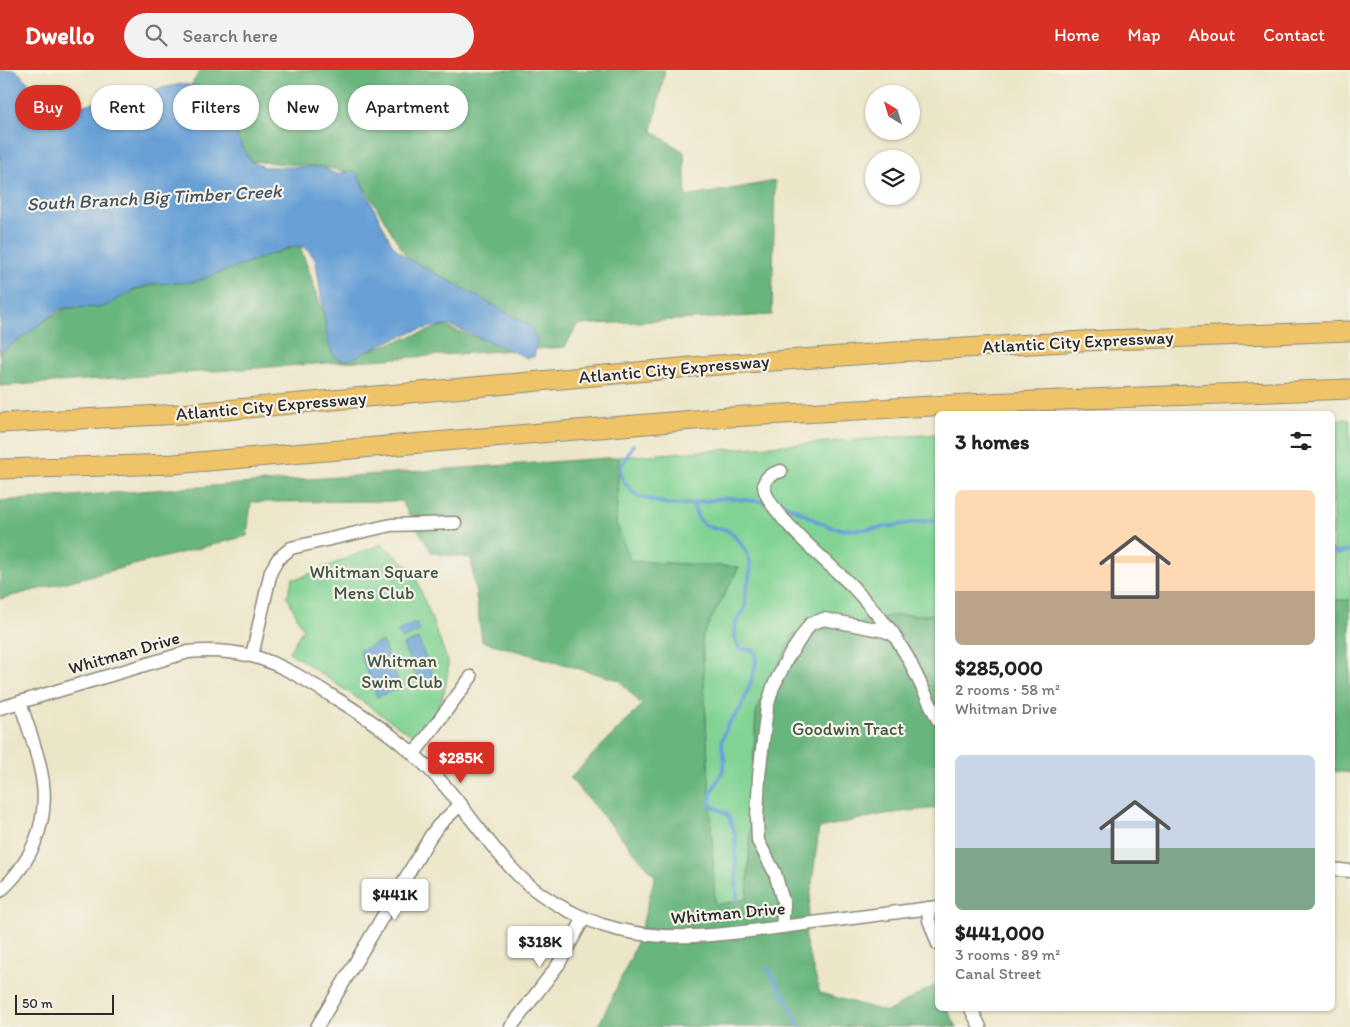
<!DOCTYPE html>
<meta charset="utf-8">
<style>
body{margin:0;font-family:Itim,sans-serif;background:#f2f2f2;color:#222;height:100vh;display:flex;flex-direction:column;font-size:19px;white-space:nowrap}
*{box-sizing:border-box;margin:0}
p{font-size:16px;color:#767676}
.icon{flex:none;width:28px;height:28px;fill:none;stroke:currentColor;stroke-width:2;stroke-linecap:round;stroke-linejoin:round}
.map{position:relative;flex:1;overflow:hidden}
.panel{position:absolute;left:935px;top:341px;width:400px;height:600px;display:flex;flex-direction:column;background:#fff;border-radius:8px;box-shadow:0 1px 4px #0004}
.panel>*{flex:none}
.top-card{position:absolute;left:15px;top:15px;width:475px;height:45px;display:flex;gap:10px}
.needle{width:32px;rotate:322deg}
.fabs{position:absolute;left:865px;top:15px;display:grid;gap:10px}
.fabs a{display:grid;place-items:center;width:55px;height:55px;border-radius:50%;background:#fff;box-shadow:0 1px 4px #0004;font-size:25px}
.scale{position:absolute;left:15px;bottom:12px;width:99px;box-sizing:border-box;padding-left:5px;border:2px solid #2b2b2b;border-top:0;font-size:14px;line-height:18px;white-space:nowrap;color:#2b2b2b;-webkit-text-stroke:4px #f7f3e8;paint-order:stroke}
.price{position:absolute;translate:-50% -42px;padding:0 11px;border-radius:5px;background:#fff;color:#222;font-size:16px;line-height:32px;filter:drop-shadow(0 1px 2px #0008)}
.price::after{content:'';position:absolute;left:50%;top:30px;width:15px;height:11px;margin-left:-8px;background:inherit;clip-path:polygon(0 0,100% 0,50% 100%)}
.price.active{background:#d93025;color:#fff}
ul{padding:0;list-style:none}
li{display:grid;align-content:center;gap:10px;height:265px;padding:0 20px}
li span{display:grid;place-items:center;height:155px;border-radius:8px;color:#555}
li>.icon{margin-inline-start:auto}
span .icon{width:90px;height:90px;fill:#fffc;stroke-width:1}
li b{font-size:21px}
h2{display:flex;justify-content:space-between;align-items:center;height:60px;padding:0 20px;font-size:21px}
.pill{padding:0 18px;border-radius:22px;background:#fff;box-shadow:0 1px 4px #0004;font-size:18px;line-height:45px}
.pill.active{background:#d93025;color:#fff}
header{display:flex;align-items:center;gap:30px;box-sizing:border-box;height:70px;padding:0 25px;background:#d93025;color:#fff}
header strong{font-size:24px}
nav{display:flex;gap:28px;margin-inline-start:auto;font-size:18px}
.search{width:350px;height:45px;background:#f2f2f2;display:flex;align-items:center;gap:12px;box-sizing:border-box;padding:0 18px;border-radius:28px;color:#767676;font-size:19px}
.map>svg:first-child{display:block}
.green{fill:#81d394;stroke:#567f60}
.forest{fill:#68b57e;stroke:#4a7054}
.water{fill:#67a0d6;stroke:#496680}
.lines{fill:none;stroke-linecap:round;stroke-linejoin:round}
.stream{stroke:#67a0d6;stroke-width:4}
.minor-casing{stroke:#8c887a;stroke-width:15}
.highway-casing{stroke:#8c887a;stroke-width:21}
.minor{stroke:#fff;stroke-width:12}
.highway{stroke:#efc469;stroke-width:19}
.labels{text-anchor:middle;stroke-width:4.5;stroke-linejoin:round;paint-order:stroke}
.street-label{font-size:18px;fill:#2b2b2b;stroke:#f7f3e8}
.park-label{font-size:18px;fill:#405545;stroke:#f7f3e8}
.water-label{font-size:19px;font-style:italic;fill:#405467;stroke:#f7f3e8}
</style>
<header>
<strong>Dwello</strong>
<div class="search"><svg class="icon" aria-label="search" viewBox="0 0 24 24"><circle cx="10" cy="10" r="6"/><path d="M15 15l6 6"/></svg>Search here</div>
<nav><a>Home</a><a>Map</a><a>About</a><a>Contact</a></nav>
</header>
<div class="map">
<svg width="1350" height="957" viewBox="0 0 1350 957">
<rect width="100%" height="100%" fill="#f7f3e8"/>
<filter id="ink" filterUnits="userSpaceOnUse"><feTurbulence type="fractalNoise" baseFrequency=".02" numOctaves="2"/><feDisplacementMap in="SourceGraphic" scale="10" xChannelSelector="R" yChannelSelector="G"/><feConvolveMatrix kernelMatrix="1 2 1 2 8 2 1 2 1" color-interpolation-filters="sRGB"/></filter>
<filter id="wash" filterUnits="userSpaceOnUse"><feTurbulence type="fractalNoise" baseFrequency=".0096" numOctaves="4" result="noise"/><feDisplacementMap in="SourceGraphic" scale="20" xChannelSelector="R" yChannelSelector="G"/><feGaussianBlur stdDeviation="1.12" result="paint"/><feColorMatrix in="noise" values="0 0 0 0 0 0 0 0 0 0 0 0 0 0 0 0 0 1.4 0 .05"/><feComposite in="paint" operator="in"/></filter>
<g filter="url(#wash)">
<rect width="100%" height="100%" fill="#ece6c9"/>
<g class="green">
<path d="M1350,349V530H1333V350Z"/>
<path d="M937,364V545H897L756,642L747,829L715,835L702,567L739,497L630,491L616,452L619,387Z"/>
<path d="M381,474L413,500L448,592C449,620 435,648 419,670L289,582L303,559L287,526L293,508L297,509Z"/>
</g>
<g class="forest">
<path d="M201,0H665L652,61L684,82L686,127L775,111L772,245L577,255L565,277L533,279L528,255L407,188L357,104L323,97L251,91L191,15Z"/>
<path d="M300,176L340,290L443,256L513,280L0,316V278L66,238Z"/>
<path d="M619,387L616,452L630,491L739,497L702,567L715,835L747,829L756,642L793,564L897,545H937V738L885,744L819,758L805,869L820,923L887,942L935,915L937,920L938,939H947L957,957H598L631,887L643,852L655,806L570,708L642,635L619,610L482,571L471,488L432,483L401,431L251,432L247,466L0,529V431Z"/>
<path d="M1332,530H1350V703L1333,701Z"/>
</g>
<g class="water">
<path d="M0,0H16L41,25L50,29L78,36L181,14L199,16L207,20L219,31L245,83L251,91L264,97H323L336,104L353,101L357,104L392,174L404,186L529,255C539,266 537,274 534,287L528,288L454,257C422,251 378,277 349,290C336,292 331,283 328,272L316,192C310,180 304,174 291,177L194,212L152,214L141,217L133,220L110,234L103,237L66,238L59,240L20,269L0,282Z"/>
<path d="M416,553L420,561L401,569L398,561Z"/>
<path d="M418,569L435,611L421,617L403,575Z"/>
<path d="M382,571L401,618L377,627L359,581Z"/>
</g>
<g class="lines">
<g class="stream">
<path d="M633,375L621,396L620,402L624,412L637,426L667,434L682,435L726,428L768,432"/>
<path d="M775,432C795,435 811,451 831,457C864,466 904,451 938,450"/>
<path d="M693,433C696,445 699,455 713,458C717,459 721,458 724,459C735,463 748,481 750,492C752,502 747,512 746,522C745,527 746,532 745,537C744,541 741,544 739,547C733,556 733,572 741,579C745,580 751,578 755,582C760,592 744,631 739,641C736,646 732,649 729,653C726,657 725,662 723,667C719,678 727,687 724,697C720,709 707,724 711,736L724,742L729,747L735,764L737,830"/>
<path d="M1332,482L1338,483L1350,481"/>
<path d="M768,898L788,932L800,957"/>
</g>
</g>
</g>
<g filter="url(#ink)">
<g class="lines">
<g class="minor-casing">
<g id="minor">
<path d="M781,401C774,403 765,406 764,415C763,439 834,498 852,516C866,531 879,547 893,563"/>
<path d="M252,586L271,501L278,489L291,478L391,455L455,453"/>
<path d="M0,638L188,582C209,580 231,581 252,586C281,594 306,610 332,626C376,653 411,677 445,716C470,745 491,778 518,805C541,828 572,844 602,855C666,876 732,863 797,855C844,849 891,843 938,837"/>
<path d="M414,684L471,607"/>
<path d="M1332,799L1350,801"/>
<path d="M0,821C30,795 48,754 43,714C40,687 28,658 20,632"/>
<path d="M928,838L929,850L938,874"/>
<path d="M782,857L784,835L775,803L758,771L757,748L759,706L767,637L773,617L787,589L810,554L824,549L885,561L894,565L908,588L938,650"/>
<path d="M971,939L980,957"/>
<path d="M317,957L430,767L438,756L461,734"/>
<path d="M511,957L558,895L584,848"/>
</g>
</g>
<g class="highway-casing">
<g id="highway">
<path d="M0,353L182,344L691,297L896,282L1083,271L1350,261"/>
<path d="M0,399L174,394L729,347L987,333L1350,319"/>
</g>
</g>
<use href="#minor" class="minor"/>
<use href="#highway" class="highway"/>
</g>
</g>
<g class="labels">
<g class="street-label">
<text transform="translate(1078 272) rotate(-3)" y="6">Atlantic City Expressway</text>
<text transform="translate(674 299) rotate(-5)" y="6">Atlantic City Expressway</text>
<text transform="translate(271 336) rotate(-5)" y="6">Atlantic City Expressway</text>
<text transform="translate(124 583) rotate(-16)" y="6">Whitman Drive</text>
<text transform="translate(728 843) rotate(-5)" y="6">Whitman Drive</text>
</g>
<g class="park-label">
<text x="374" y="508">Whitman Square<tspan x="374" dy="21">Mens Club</tspan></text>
<text x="402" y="597">Whitman<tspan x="402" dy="21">Swim Club</tspan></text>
<text x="848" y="665">Goodwin Tract</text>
</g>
<g class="water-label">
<text transform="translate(154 127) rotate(-3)" y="7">South Branch Big Timber Creek</text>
</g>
</g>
</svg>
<div class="fabs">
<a><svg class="needle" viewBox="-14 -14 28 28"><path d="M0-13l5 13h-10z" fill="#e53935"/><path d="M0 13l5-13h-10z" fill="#767676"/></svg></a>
<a><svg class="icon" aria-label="layers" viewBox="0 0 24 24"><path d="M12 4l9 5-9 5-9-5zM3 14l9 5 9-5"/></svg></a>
</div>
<div class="scale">50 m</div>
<b class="price active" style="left:461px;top:714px">$285K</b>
<b class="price" style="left:395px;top:851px">$441K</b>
<b class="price" style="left:540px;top:898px">$318K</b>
<div class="top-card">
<a class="pill active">Buy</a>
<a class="pill">Rent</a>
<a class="pill">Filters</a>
<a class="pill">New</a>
<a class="pill">Apartment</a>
</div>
<section class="panel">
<h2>3 homes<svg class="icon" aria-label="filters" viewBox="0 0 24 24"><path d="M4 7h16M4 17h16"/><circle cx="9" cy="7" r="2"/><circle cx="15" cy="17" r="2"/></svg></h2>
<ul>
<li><span style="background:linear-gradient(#ffd9b3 65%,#b9a48a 0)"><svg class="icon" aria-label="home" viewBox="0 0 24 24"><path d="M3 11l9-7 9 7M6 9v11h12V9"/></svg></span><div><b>$285,000</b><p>2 rooms · 58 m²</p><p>Whitman Drive</p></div></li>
<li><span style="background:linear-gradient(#c9d6e8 60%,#7fa58c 0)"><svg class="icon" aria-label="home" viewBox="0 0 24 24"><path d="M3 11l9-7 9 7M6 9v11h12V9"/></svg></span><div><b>$441,000</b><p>3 rooms · 89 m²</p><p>Canal Street</p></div></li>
</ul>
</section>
</div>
